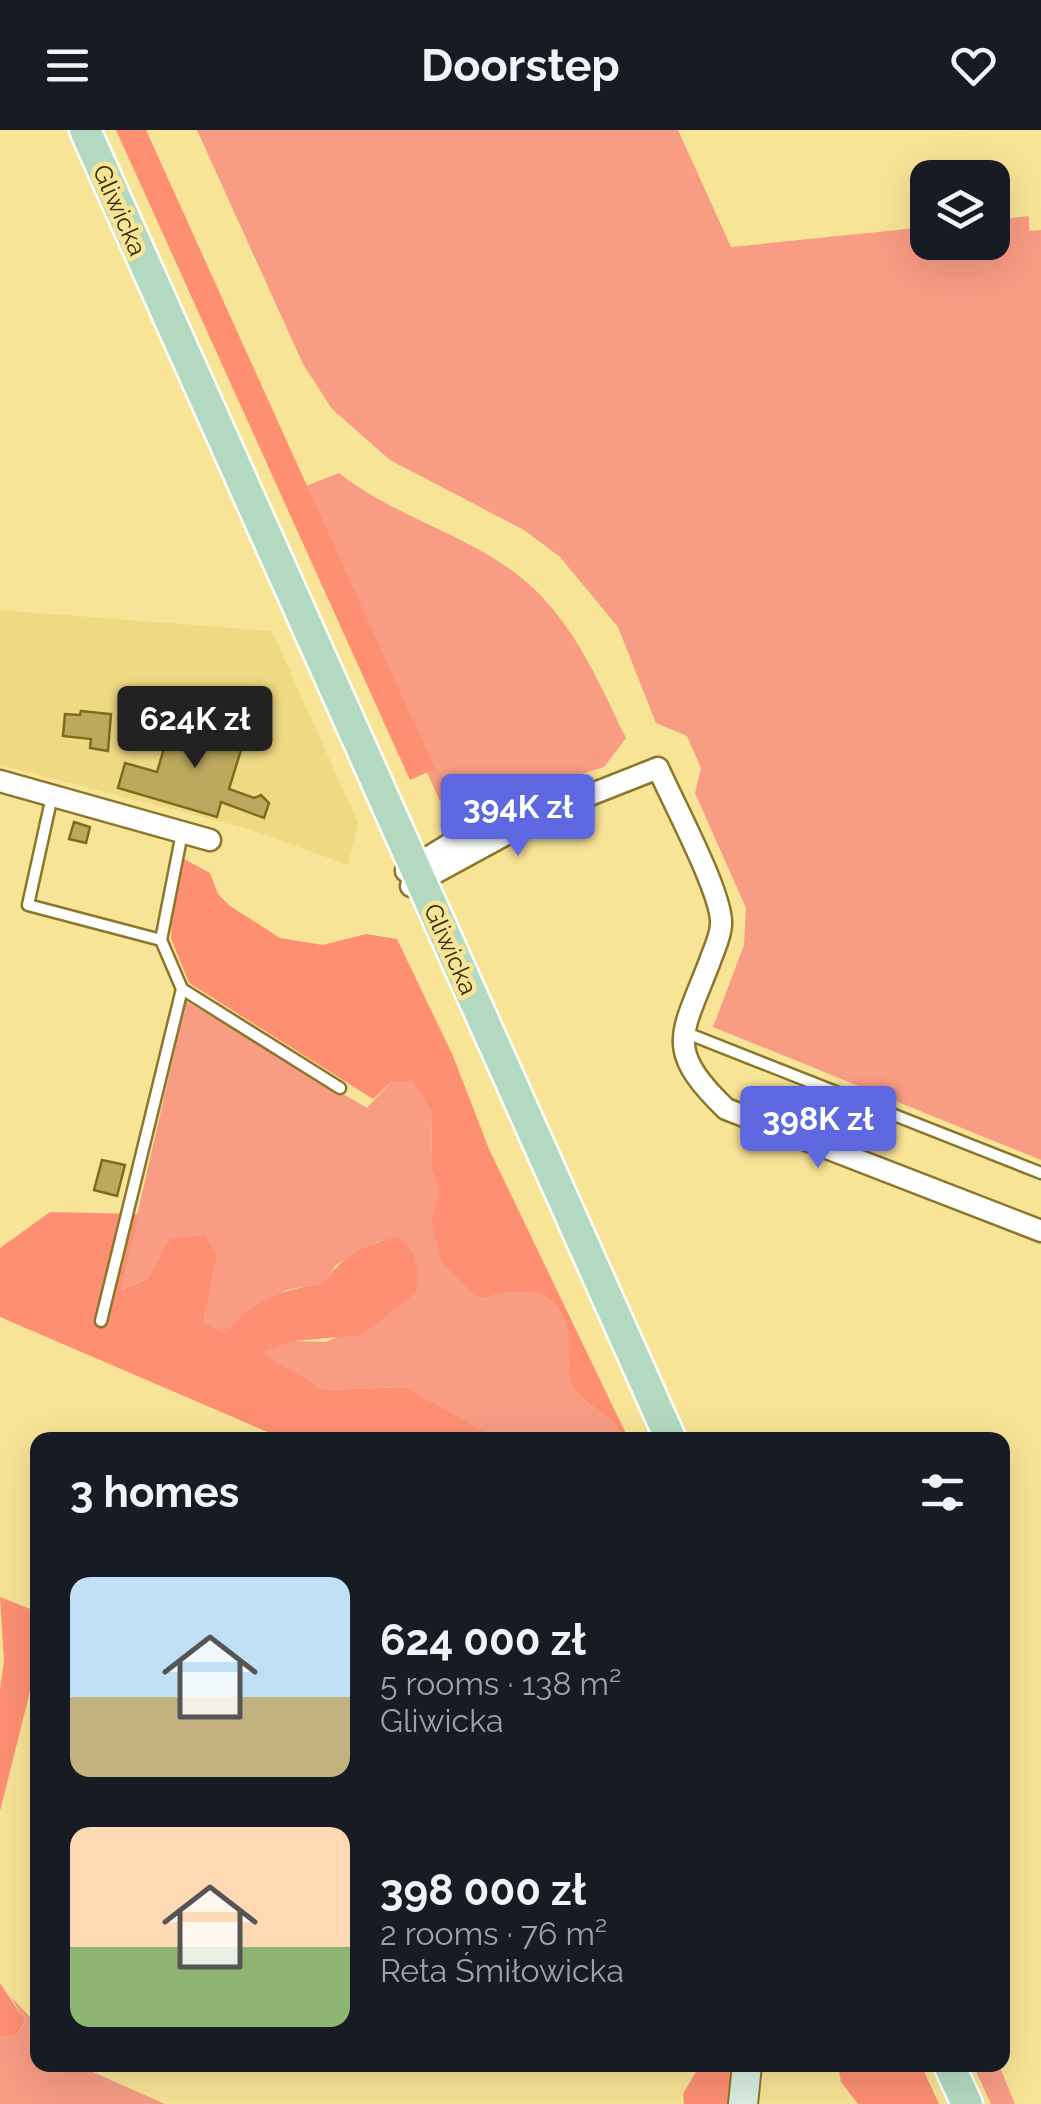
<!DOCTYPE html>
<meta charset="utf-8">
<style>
body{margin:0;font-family:Raleway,sans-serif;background:#20242c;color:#f1f3f6;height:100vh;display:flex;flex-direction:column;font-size:38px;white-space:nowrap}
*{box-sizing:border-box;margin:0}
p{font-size:32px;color:#9ea1a6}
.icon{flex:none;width:55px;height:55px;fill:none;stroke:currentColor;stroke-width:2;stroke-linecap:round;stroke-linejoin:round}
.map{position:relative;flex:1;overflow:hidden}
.details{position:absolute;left:30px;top:1302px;width:980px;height:640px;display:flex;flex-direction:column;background:#171b24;border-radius:20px;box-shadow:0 10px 40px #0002}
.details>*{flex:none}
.buttons{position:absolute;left:910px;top:30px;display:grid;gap:20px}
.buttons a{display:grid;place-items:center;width:100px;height:100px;border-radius:20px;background:#171b24;box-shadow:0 10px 40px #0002;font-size:50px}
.price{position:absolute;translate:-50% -85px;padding:0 22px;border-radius:10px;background:#5e69e1;color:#fff;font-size:32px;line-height:65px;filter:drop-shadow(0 2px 5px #0008)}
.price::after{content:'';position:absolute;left:50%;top:60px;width:30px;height:22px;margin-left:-15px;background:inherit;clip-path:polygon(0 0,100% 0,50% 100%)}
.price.selected{background:#222;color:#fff}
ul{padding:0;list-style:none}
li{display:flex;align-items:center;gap:30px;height:250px;padding:0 40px}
li span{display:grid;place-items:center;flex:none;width:280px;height:200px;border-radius:20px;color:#555}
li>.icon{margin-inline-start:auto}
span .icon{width:120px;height:120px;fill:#fffc;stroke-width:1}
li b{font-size:42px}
h2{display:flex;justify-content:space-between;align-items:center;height:120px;padding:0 40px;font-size:42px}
header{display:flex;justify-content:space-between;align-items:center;height:130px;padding:0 40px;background:#171b24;font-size:45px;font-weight:700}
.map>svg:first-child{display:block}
.built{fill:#f0d983}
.green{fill:#f89c84}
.forest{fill:#fe8f73}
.building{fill:#bda95d;stroke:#7f6c1a;stroke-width:2.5}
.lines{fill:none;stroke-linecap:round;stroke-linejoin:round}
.lane-casing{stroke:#8b7729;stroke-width:15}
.street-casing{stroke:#8b7729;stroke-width:25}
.secondary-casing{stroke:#8b7729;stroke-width:32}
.primary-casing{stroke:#fff;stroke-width:35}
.lane{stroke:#fff;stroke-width:10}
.street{stroke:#fff;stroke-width:20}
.secondary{stroke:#d9ede0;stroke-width:28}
.primary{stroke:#b3dac1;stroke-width:30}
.labels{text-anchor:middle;stroke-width:9;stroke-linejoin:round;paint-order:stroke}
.street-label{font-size:25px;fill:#362e0d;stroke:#f8e496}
</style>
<header><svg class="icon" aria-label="menu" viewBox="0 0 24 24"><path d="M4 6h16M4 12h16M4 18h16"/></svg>Doorstep<svg class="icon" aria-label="heart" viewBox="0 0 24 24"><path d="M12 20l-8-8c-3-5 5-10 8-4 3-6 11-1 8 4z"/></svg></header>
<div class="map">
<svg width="1041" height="1974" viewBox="0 0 1041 1974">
<rect width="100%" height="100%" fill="#f8e496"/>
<path class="built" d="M0,480L272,501L358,693L348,735L249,699L0,635Z"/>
<g class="green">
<path d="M197,0H678L731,117L927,97L928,112H992L993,90L1029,86V101L1041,100V1030L713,897L744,815L746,778L695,663L701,638L687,606L656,593L618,497L560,427L524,400L390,330L332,279L303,234Z"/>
<path d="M339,343C392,385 460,402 514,442C570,483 596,547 626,608L604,637L476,677L440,671L298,359Z"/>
<path d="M186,871L367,978L392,951H412L432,984L431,1039L439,1061L431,1087L463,1152L479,1169C527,1156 564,1156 569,1216C570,1229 566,1245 572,1255C588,1282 607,1276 625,1310H500L406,1257L325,1260L259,1223L294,1211L326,1212L388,1182L416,1163L379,1111L336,1135L324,1153L286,1160L226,1204L204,1191L217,1126L169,1109L147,1149L120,1160Z"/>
<path d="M11,1867L37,1894L38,1935H77L165,1974H0V1907L17,1905L25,1892Z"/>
<path d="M973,1935H999L1015,1974H991Z"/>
</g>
<g class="forest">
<path d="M116,0H146L435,639L410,650Z"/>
<path d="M173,723L210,743L218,764L230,776L280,808L323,815L366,804L397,809L453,926L489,1019L629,1310H625C607,1276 588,1282 572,1255C566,1245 570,1229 569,1217C565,1156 527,1156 479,1169L441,1131L431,1087L439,1061L431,1039L432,984L412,951H392L373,969L189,853L171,809Z"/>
<path d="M50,1082L138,1084L121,1160L147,1149L169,1109L205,1105L217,1126L204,1191L226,1204C254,1168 280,1161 324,1153C340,1127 368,1113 397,1107C419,1124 419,1137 416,1163L361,1205L294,1211L261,1223L325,1260L406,1257L500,1310H286L0,1187V1118Z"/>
<path d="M0,1467L38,1482L37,1533L0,1681V1560L4,1530Z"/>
<path d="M0,1853L25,1891L17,1905L0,1907Z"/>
<path d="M700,1935H734L730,1974H684L683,1964Z"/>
<path d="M838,1935H921L939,1974H858L841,1952Z"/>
</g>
<g class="building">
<path d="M81,581L111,584L108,621L90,618L91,609L63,606L65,584L80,585Z"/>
<path d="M174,585L245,607L229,659L254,668L261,665L269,673L264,688L221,672L217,687L118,658L125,633L157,642Z"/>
<path d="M74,692L90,697L86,713L69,709Z"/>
<path d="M102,1030L125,1035L117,1066L94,1060Z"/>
</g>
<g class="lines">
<g class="lane-casing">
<g id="lane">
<path d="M52,666L28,775L161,810L182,859L340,958"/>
<path d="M161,810L182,703"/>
<path d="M684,902L1041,1043"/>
<path d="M101,1191L182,859"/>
</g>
</g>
<g class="street-casing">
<g id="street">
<path d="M0,651L210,710"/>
<path d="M406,741L463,706L539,685L658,638C672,670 723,765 721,794C721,806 714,819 710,831C682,905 663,918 726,979L1041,1101"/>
<path d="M411,756L525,694"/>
</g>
</g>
<g class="secondary-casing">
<path id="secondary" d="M743,1974L747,1935"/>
</g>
<g class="primary-casing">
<g id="primary">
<path d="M85,0L671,1310"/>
<path d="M949,1935L967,1974"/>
</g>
</g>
<use href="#lane" class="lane"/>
<use href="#street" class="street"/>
<use href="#secondary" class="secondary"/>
<use href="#primary" class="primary"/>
</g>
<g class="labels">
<g class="street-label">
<text transform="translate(120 80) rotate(66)" y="9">Gliwicka</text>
<text transform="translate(451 819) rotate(66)" y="9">Gliwicka</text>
</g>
</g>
</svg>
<div class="buttons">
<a><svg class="icon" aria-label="layers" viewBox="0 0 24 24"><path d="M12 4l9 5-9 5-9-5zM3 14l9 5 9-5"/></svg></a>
</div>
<b class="price selected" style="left:195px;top:641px">624K zł</b>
<b class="price" style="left:518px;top:729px">394K zł</b>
<b class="price" style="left:818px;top:1041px">398K zł</b>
<section class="details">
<h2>3 homes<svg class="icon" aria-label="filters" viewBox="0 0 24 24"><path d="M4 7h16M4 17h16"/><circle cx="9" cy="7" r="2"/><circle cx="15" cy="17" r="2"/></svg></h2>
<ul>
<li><span style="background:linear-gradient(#bfe0f5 60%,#c2b280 0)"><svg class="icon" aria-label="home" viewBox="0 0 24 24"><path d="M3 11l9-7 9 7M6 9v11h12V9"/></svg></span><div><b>624 000 zł</b><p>5 rooms · 138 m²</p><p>Gliwicka</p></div></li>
<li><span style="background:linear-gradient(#ffd9b3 60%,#8fb573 0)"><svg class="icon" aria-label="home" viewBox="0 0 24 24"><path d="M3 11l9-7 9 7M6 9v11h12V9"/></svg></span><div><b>398 000 zł</b><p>2 rooms · 76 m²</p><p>Reta Śmiłowicka</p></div></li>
</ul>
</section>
</div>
